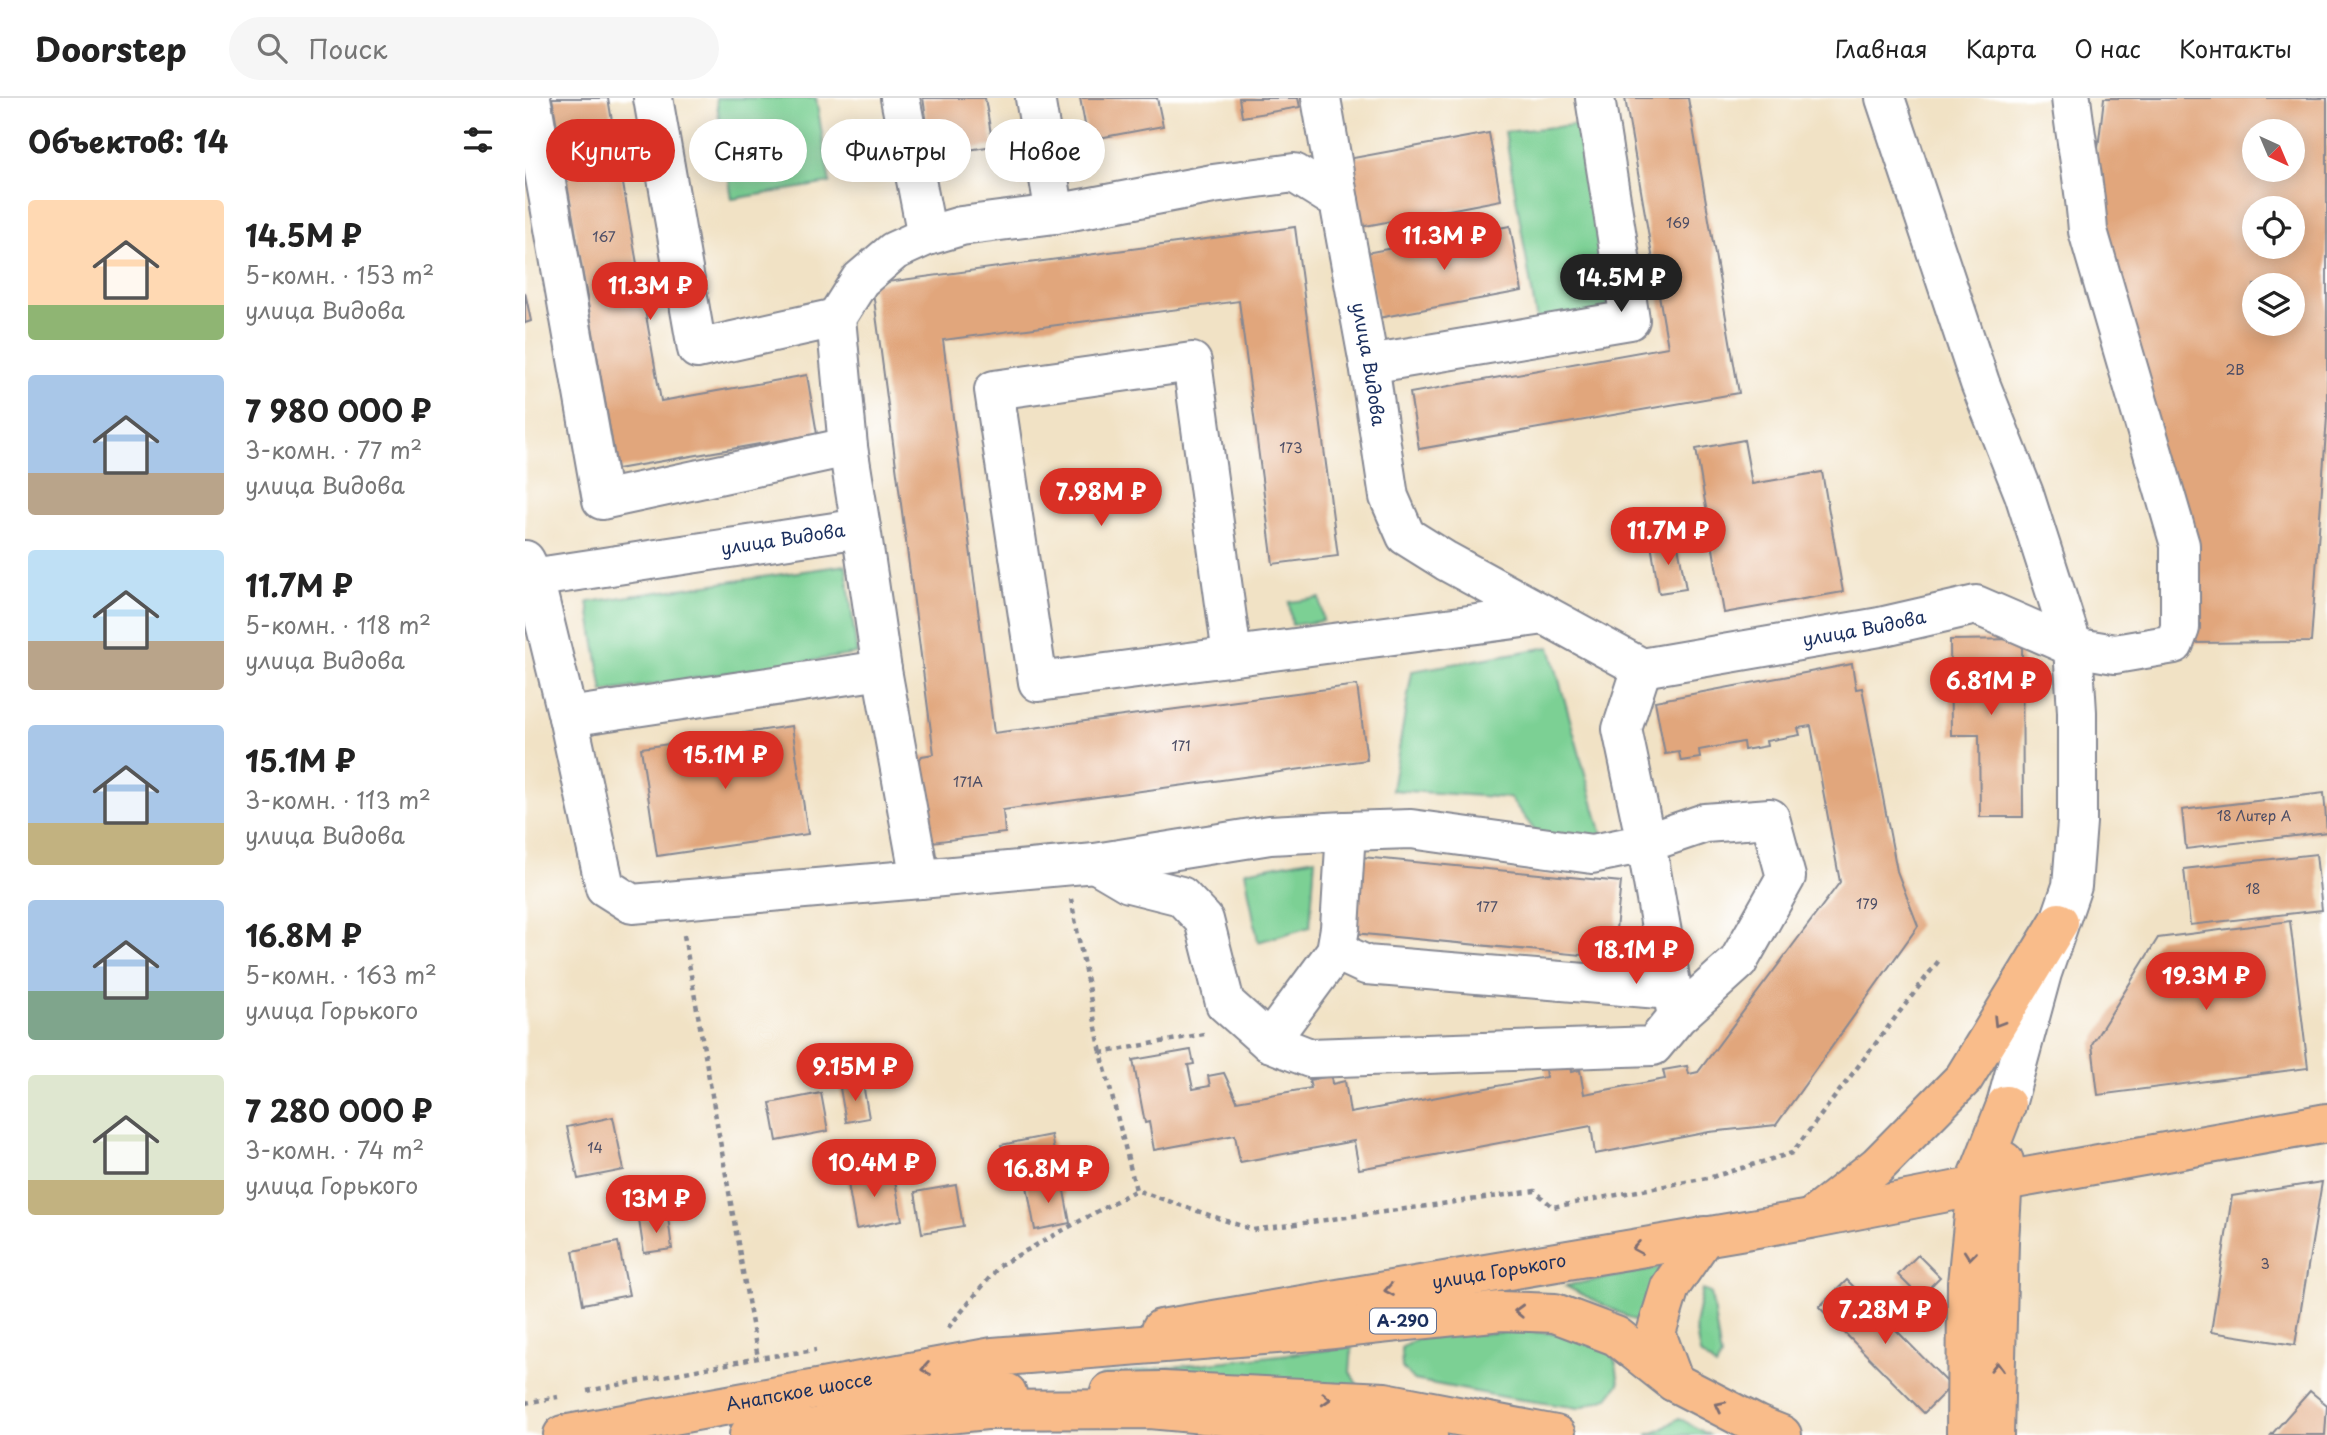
<!DOCTYPE html>
<html lang="ru">
<meta charset="utf-8">
<style>
body{margin:0;font-family:"Playpen Sans",sans-serif;background:#f6f6f6;color:#222;height:100vh;display:flex;flex-direction:column;font-size:26px;white-space:nowrap}
*{box-sizing:border-box;margin:0}
p{font-size:23px;color:#767676}
.icon{flex:none;width:38px;height:38px;fill:none;stroke:currentColor;stroke-width:2;stroke-linecap:round;stroke-linejoin:round}
.map{position:relative;flex:1;overflow:hidden}
.drawer{display:flex;flex-direction:column;background:#fff;width:525px}
.drawer>*{flex:none}
.hud{position:absolute;left:21px;top:21px;width:665px;height:63px;display:flex;gap:14px}
.needle{width:46px;rotate:136deg}
.controls{position:absolute;left:1717px;top:21px;display:grid;gap:14px}
.controls a{display:grid;place-items:center;width:63px;height:63px;border-radius:50%;background:#fff;box-shadow:0 4px 18px #0003;font-size:35px}
.price{position:absolute;translate:-50% -60px;padding:0 16px;border-radius:24px;background:#d93025;color:#fff;font-size:23px;line-height:46px;filter:drop-shadow(0 2px 4px #0008)}
.price::after{content:'';position:absolute;left:50%;top:42px;width:21px;height:16px;margin-left:-10px;background:inherit;clip-path:polygon(0 0,100% 0,50% 100%)}
.price.current{background:#222;color:#fff}
ul{padding:0;list-style:none}
li{display:flex;align-items:center;gap:21px;height:175px;padding:0 28px}
li span{display:grid;place-items:center;flex:none;width:196px;height:140px;border-radius:7px;color:#555}
li>.icon{margin-inline-start:auto}
span .icon{width:84px;height:84px;fill:#fffc;stroke-width:1}
li b{font-size:30px}
h2{display:flex;justify-content:space-between;align-items:center;height:84px;padding:0 28px;font-size:30px}
.chip{padding:0 24px;border-radius:32px;background:#fff;box-shadow:0 4px 18px #0003;font-size:24px;line-height:63px}
.chip.current{background:#d93025;color:#fff}
header{display:flex;align-items:center;gap:42px;box-sizing:border-box;height:98px;padding:0 35px;background:#fff;border-bottom:2px solid #e0e0e0}
header strong{font-size:33px}
nav{display:flex;gap:38px;margin-inline-start:auto;font-size:24px}
.search{width:490px;height:63px;background:#f6f6f6;display:flex;align-items:center;gap:18px;box-sizing:border-box;padding:0 24px;border-radius:38px;color:#767676;font-size:26px}
main{display:flex;flex:1;min-height:0}
.map>svg:first-child{display:block}
.green{fill:#7bd094;stroke:#4b8079;stroke-width:2}
.building{fill:#e1a67b;fill-rule:evenodd}
.lines{fill:none;stroke-linecap:round;stroke-linejoin:round}
.minor-casing{stroke:#868892;stroke-width:42}
.major-casing{stroke:#868892;stroke-width:42}
.highway-casing{stroke:#868892;stroke-width:42}
.path{stroke:#868892;stroke-width:4.5;stroke-dasharray:5 5;stroke-linecap:butt}
.minor{stroke:#fff;stroke-width:38}
.major{stroke:#f9bc8a;stroke-width:38}
.highway{stroke:#f9bc8a;stroke-width:38}
.oneway{stroke:#7f6e72}
.labels{text-anchor:middle;stroke-width:6;stroke-linejoin:round;paint-order:stroke}
.number-label{font-size:14px;fill:#4c4d65}
.shield{fill:#fff;stroke:#5f6d8e;stroke-width:2}
.shield-label{font-size:16px;font-weight:bold;fill:#1b2f5e}
.street-label{font-size:18px;fill:#1b2f5e;stroke:#fff}
</style>
<header>
<strong>Doorstep</strong>
<div class="search"><svg class="icon" aria-label="search" viewBox="0 0 24 24"><circle cx="10" cy="10" r="6"/><path d="M15 15l6 6"/></svg>Поиск</div>
<nav><a>Главная</a><a>Карта</a><a>О нас</a><a>Контакты</a></nav>
</header>
<main>
<section class="drawer">
<h2>Объектов: 14<svg class="icon" aria-label="filters" viewBox="0 0 24 24"><path d="M4 7h16M4 17h16"/><circle cx="9" cy="7" r="2"/><circle cx="15" cy="17" r="2"/></svg></h2>
<ul>
<li><span style="background:linear-gradient(#ffd9b3 75%,#8fb573 0)"><svg class="icon" aria-label="home" viewBox="0 0 24 24"><path d="M3 11l9-7 9 7M6 9v11h12V9"/></svg></span><div><b>14.5M ₽</b><p>5-комн. · 153 m²</p><p>улица Видова</p></div></li>
<li><span style="background:linear-gradient(#a9c7e8 70%,#b9a48a 0)"><svg class="icon" aria-label="home" viewBox="0 0 24 24"><path d="M3 11l9-7 9 7M6 9v11h12V9"/></svg></span><div><b>7 980 000 ₽</b><p>3-комн. · 77 m²</p><p>улица Видова</p></div></li>
<li><span style="background:linear-gradient(#bfe0f5 65%,#b9a48a 0)"><svg class="icon" aria-label="home" viewBox="0 0 24 24"><path d="M3 11l9-7 9 7M6 9v11h12V9"/></svg></span><div><b>11.7M ₽</b><p>5-комн. · 118 m²</p><p>улица Видова</p></div></li>
<li><span style="background:linear-gradient(#a9c7e8 70%,#c2b280 0)"><svg class="icon" aria-label="home" viewBox="0 0 24 24"><path d="M3 11l9-7 9 7M6 9v11h12V9"/></svg></span><div><b>15.1M ₽</b><p>3-комн. · 113 m²</p><p>улица Видова</p></div></li>
<li><span style="background:linear-gradient(#a9c7e8 65%,#7fa58c 0)"><svg class="icon" aria-label="home" viewBox="0 0 24 24"><path d="M3 11l9-7 9 7M6 9v11h12V9"/></svg></span><div><b>16.8M ₽</b><p>5-комн. · 163 m²</p><p>улица Горького</p></div></li>
<li><span style="background:linear-gradient(#dfe7d0 75%,#c2b280 0)"><svg class="icon" aria-label="home" viewBox="0 0 24 24"><path d="M3 11l9-7 9 7M6 9v11h12V9"/></svg></span><div><b>7 280 000 ₽</b><p>3-комн. · 74 m²</p><p>улица Горького</p></div></li>
</ul>
</section>
<div class="map">
<svg width="1802" height="1337" viewBox="0 0 1802 1337">
<rect width="100%" height="100%" fill="#fff"/>
<filter id="ink" filterUnits="userSpaceOnUse"><feTurbulence type="fractalNoise" baseFrequency=".0143" numOctaves="2"/><feDisplacementMap in="SourceGraphic" scale="14" xChannelSelector="R" yChannelSelector="G"/><feConvolveMatrix kernelMatrix="1 2 1 2 8 2 1 2 1" color-interpolation-filters="sRGB"/></filter>
<filter id="wash" filterUnits="userSpaceOnUse"><feTurbulence type="fractalNoise" baseFrequency=".00686" numOctaves="4" result="noise"/><feDisplacementMap in="SourceGraphic" scale="28" xChannelSelector="R" yChannelSelector="G"/><feGaussianBlur stdDeviation="1.57" result="paint"/><feColorMatrix in="noise" values="0 0 0 0 0 0 0 0 0 0 0 0 0 0 0 0 0 1.4 0 .05"/><feComposite in="paint" operator="in"/></filter>
<g filter="url(#wash)">
<rect width="100%" height="100%" fill="#f1e2c5"/>
<g class="green">
<path d="M191,0H291L305,85L207,101Z"/>
<path d="M1058,26L1093,216L1013,230L980,34Z"/>
<path d="M321,467L332,556L78,594L63,504Z"/>
<path d="M795,500L798,523L767,527L764,504Z"/>
<path d="M1025,549L1079,744L1013,737L985,700L867,692L887,573Z"/>
<path d="M790,760L785,829L733,844L720,773Z"/>
<path d="M1149,1167L1121,1228L1040,1188Z"/>
<path d="M1177,1192L1186,1195L1196,1260L1191,1269L1175,1256L1170,1228Z"/>
<path d="M996,1233L1041,1236L1084,1252L1091,1265L1094,1286L1083,1300L1053,1310L978,1299L889,1282L877,1270L876,1250L893,1240Z"/>
<path d="M827,1249L825,1274L834,1290L576,1286V1277Z"/>
<path d="M1154,1320L1184,1337H1122L1134,1333Z"/>
</g>
<g id="blocks">
<g class="building">
<path d="M27,0H83L136,303L282,277L292,336L92,371Z"/>
<path d="M398,0H460L468,48L407,58Z"/>
<path d="M555,0H632L638,28L563,42Z"/>
<path d="M714,0H773L775,9L717,19Z"/>
<path d="M1100,0H1163L1214,295L894,351L885,295L1143,249Z"/>
<path d="M1579,0H1802V319L1786,544L1665,545L1568,93ZM1729,33H1768V72H1729ZM1729,110H1768V149H1729ZM1729,187H1768V226H1729Z"/>
<path d="M964,35L976,102L835,129L823,61Z"/>
<path d="M985,128L997,193L853,220L841,155Z"/>
<path d="M770,129L813,458L748,466L714,203L418,242L469,635L832,587L842,662L478,712L480,735L407,744L389,670L397,658L409,656L347,186Z"/>
<path d="M0,194L6,223L0,225Z"/>
<path d="M1219,342L1227,386L1297,374L1318,494L1199,515L1171,351Z"/>
<path d="M1152,442L1161,491L1134,495L1126,446Z"/>
<path d="M1497,541L1498,719H1455L1454,637H1426L1425,542Z"/>
<path d="M1327,566L1331,591L1337,590L1372,773L1393,828L1251,1027L1184,1034L1070,1056L1066,1028L834,1071L829,1043L715,1064L710,1037L629,1052L624,1024L620,1025L608,962L666,952L669,966L663,967L668,991L685,988L683,978L699,975L712,1003L786,990L784,982L806,978L807,986L820,983L825,1015L1021,979L1019,963L1043,958L1046,974L1055,972L1059,996L1140,981L1138,972L1162,968L1164,976L1173,974L1315,784L1286,628L1273,630L1275,637L1241,643L1242,648L1219,652L1218,644L1174,652L1175,660L1156,663L1154,654L1140,656L1130,603Z"/>
<path d="M267,628L283,736L132,758L116,650Z"/>
<path d="M1799,695L1802,734L1661,751L1657,712Z"/>
<path d="M1791,756L1797,812L1665,827L1659,771Z"/>
<path d="M837,759L1096,784L1088,860L829,835Z"/>
<path d="M1765,823L1783,970L1573,997L1567,946L1633,840Z"/>
<path d="M338,986L344,1020L321,1024L315,990Z"/>
<path d="M296,995L303,1033L252,1043L245,1005Z"/>
<path d="M88,1019L99,1072L53,1081L42,1029Z"/>
<path d="M526,1037L530,1059L480,1068L476,1047Z"/>
<path d="M368,1071L377,1122L331,1131L322,1080Z"/>
<path d="M537,1082L545,1125L510,1132L502,1088Z"/>
<path d="M1797,1084L1770,1247L1686,1234L1707,1098Z"/>
<path d="M431,1087L438,1128L397,1135L390,1094Z"/>
<path d="M143,1119L147,1151L119,1155L114,1122Z"/>
<path d="M93,1144L104,1197L58,1206L48,1153Z"/>
<path d="M1393,1157L1415,1179L1395,1199L1373,1177Z"/>
<path d="M1322,1182L1426,1288L1399,1315L1294,1209Z"/>
<path d="M1785,1293L1802,1307L1800,1337H1746Z"/>
</g>
</g>
</g>
<g filter="url(#ink)">
<use href="#blocks" fill-opacity="0" stroke="#868892" stroke-width="2"/>
<g class="lines">
<g class="minor-casing">
<g id="minor">
<path d="M6,0L77,402L323,349"/>
<path d="M128,0L172,251L311,220"/>
<path d="M375,0L402,138"/>
<path d="M510,0L530,116"/>
<path d="M796,0L814,103"/>
<path d="M1360,0L1455,285L1499,396L1548,549L1552,614V724L1547,788L1517,875L1481,1007"/>
<path d="M844,266L1105,222L1070,0"/>
<path d="M336,430L357,572L395,781L570,765L745,737L821,733L886,731L1067,756L1121,745L1097,631L1117,570"/>
<path d="M0,462L9,480L43,619L80,789L107,806L395,781"/>
<path id="s1" d="M0,481L336,430L323,349L311,220L335,182L369,153L402,138L436,128L530,116L688,86L769,75L814,103L844,266L864,399L881,438L921,463L1117,570L1355,529L1451,507L1548,549L1590,556L1649,546L1655,530V447L1563,133C1560,88 1551,44 1546,0"/>
<path d="M707,557L667,264L469,292L513,584L1020,517"/>
<path d="M43,619L357,572"/>
<path d="M570,765L604,785L656,798L679,822L700,905L744,944L785,960L1128,948L1152,919L1121,745L1180,725L1245,720L1261,779L1213,864L1152,919"/>
<path d="M811,853L841,867L1146,892"/>
<path d="M744,944L811,853L815,830L821,733"/>
</g>
</g>
<g class="major-casing">
<g id="major">
<path d="M1289,1118L1352,1068L1439,980L1534,824"/>
<path id="s2" d="M636,1231L1285,1121L1479,1083L1802,1025"/>
<path d="M1149,1284L1131,1235L1145,1189L1180,1138"/>
<path d="M585,1294L638,1293L860,1304L1031,1337"/>
<path d="M309,1309L423,1296L482,1295"/>
<path d="M1441,1337L1442,1185L1453,1079L1481,1007"/>
<path d="M1469,1337L1474,1144L1479,1063"/>
</g>
</g>
<g class="highway-casing">
<g id="highway">
<path id="s3" d="M38,1337L468,1259L789,1233L976,1213L1030,1215L1091,1238L1149,1284L1232,1327L1257,1337"/>
<path d="M224,1337L461,1312L625,1311L903,1337"/>
</g>
</g>
<g class="path">
<path d="M546,801L576,955"/>
<path d="M159,837L233,1260"/>
<path d="M679,936L576,955L611,1092L728,1132L1010,1093L1028,1109L1187,1079L1267,1055L1415,861"/>
<path d="M423,1230L475,1167L611,1092"/>
<path d="M62,1293L233,1260L291,1252"/>
<path d="M0,1305L33,1299"/>
</g>
<use href="#minor" class="minor"/>
<use href="#major" class="major"/>
<use href="#highway" class="highway"/>
</g>
<defs><path id="oneway-chevron" d="M-2-3.5L2.5 0L-2 3.5" fill="none" stroke-width="1.6" stroke-linecap="round" stroke-linejoin="round" transform="scale(1.75)"/></defs>
<g class="oneway">
<use href="#oneway-chevron" transform="translate(1473 924) rotate(122)"/>
<use href="#oneway-chevron" transform="translate(1112 1150) rotate(170)"/>
<use href="#oneway-chevron" transform="translate(1445 1157) rotate(96)"/>
<use href="#oneway-chevron" transform="translate(864 1192) rotate(170)"/>
<use href="#oneway-chevron" transform="translate(994 1213) rotate(-178)"/>
<use href="#oneway-chevron" transform="translate(1472 1269) rotate(-89)"/>
<use href="#oneway-chevron" transform="translate(401 1271) rotate(170)"/>
<use href="#oneway-chevron" transform="translate(801 1301) rotate(3)"/>
<use href="#oneway-chevron" transform="translate(1195 1308) rotate(-153)"/>
</g>
</g>
<g class="labels">
<g class="number-label">
<text x="1153" y="130">169</text>
<text x="79" y="144">167</text>
<text x="1710" y="277">2В</text>
<text x="766" y="355">173</text>
<text x="656" y="653">171</text>
<text x="443" y="689">171А</text>
<text x="1729" y="723">18 Литер А</text>
<text x="1728" y="796">18</text>
<text x="1342" y="811">179</text>
<text x="962" y="814">177</text>
<text x="70" y="1055">14</text>
<text x="1740" y="1171">3</text>
</g>
<rect class="shield" x="845" y="1210.5" width="66" height="25" rx="5"/>
<g class="shield-label">
<text x="878" y="1229">А-290</text>
</g>
<g class="street-label">
<text dy="6" stroke="none"><textPath href="#s1" startOffset="1269">улица Видова</textPath></text>
<text dy="6" stroke="none"><textPath href="#s1" startOffset="261">улица Видова</textPath></text>
<text dy="6" stroke="none"><textPath href="#s1" startOffset="1942">улица Видова</textPath></text>
<text dy="6" stroke="none"><textPath href="#s2" startOffset="343">улица Горького</textPath></text>
<text dy="6" stroke="none"><textPath href="#s3" startOffset="240">Анапское шоссе</textPath></text>
</g>
</g>
</svg>
<div class="controls">
<a><svg class="needle" viewBox="-14 -14 28 28"><path d="M0-13l5 13h-10z" fill="#e53935"/><path d="M0 13l5-13h-10z" fill="#767676"/></svg></a>
<a><svg class="icon" aria-label="locate" viewBox="0 0 24 24"><circle cx="12" cy="12" r="6"/><path d="M12 2v4M12 18v4M2 12h4M18 12h4"/></svg></a>
<a><svg class="icon" aria-label="layers" viewBox="0 0 24 24"><path d="M12 4l9 5-9 5-9-5zM3 14l9 5 9-5"/></svg></a>
</div>
<b class="price" style="left:919px;top:174px">11.3M ₽</b>
<b class="price current" style="left:1096px;top:216px">14.5M ₽</b>
<b class="price" style="left:125px;top:224px">11.3M ₽</b>
<b class="price" style="left:576px;top:430px">7.98M ₽</b>
<b class="price" style="left:1143px;top:469px">11.7M ₽</b>
<b class="price" style="left:1466px;top:619px">6.81M ₽</b>
<b class="price" style="left:200px;top:693px">15.1M ₽</b>
<b class="price" style="left:1111px;top:888px">18.1M ₽</b>
<b class="price" style="left:1681px;top:914px">19.3M ₽</b>
<b class="price" style="left:330px;top:1005px">9.15M ₽</b>
<b class="price" style="left:349px;top:1101px">10.4M ₽</b>
<b class="price" style="left:523px;top:1107px">16.8M ₽</b>
<b class="price" style="left:131px;top:1137px">13M ₽</b>
<b class="price" style="left:1360px;top:1248px">7.28M ₽</b>
<div class="hud">
<a class="chip current">Купить</a>
<a class="chip">Снять</a>
<a class="chip">Фильтры</a>
<a class="chip">Новое</a>
</div>
</div>
</main>
